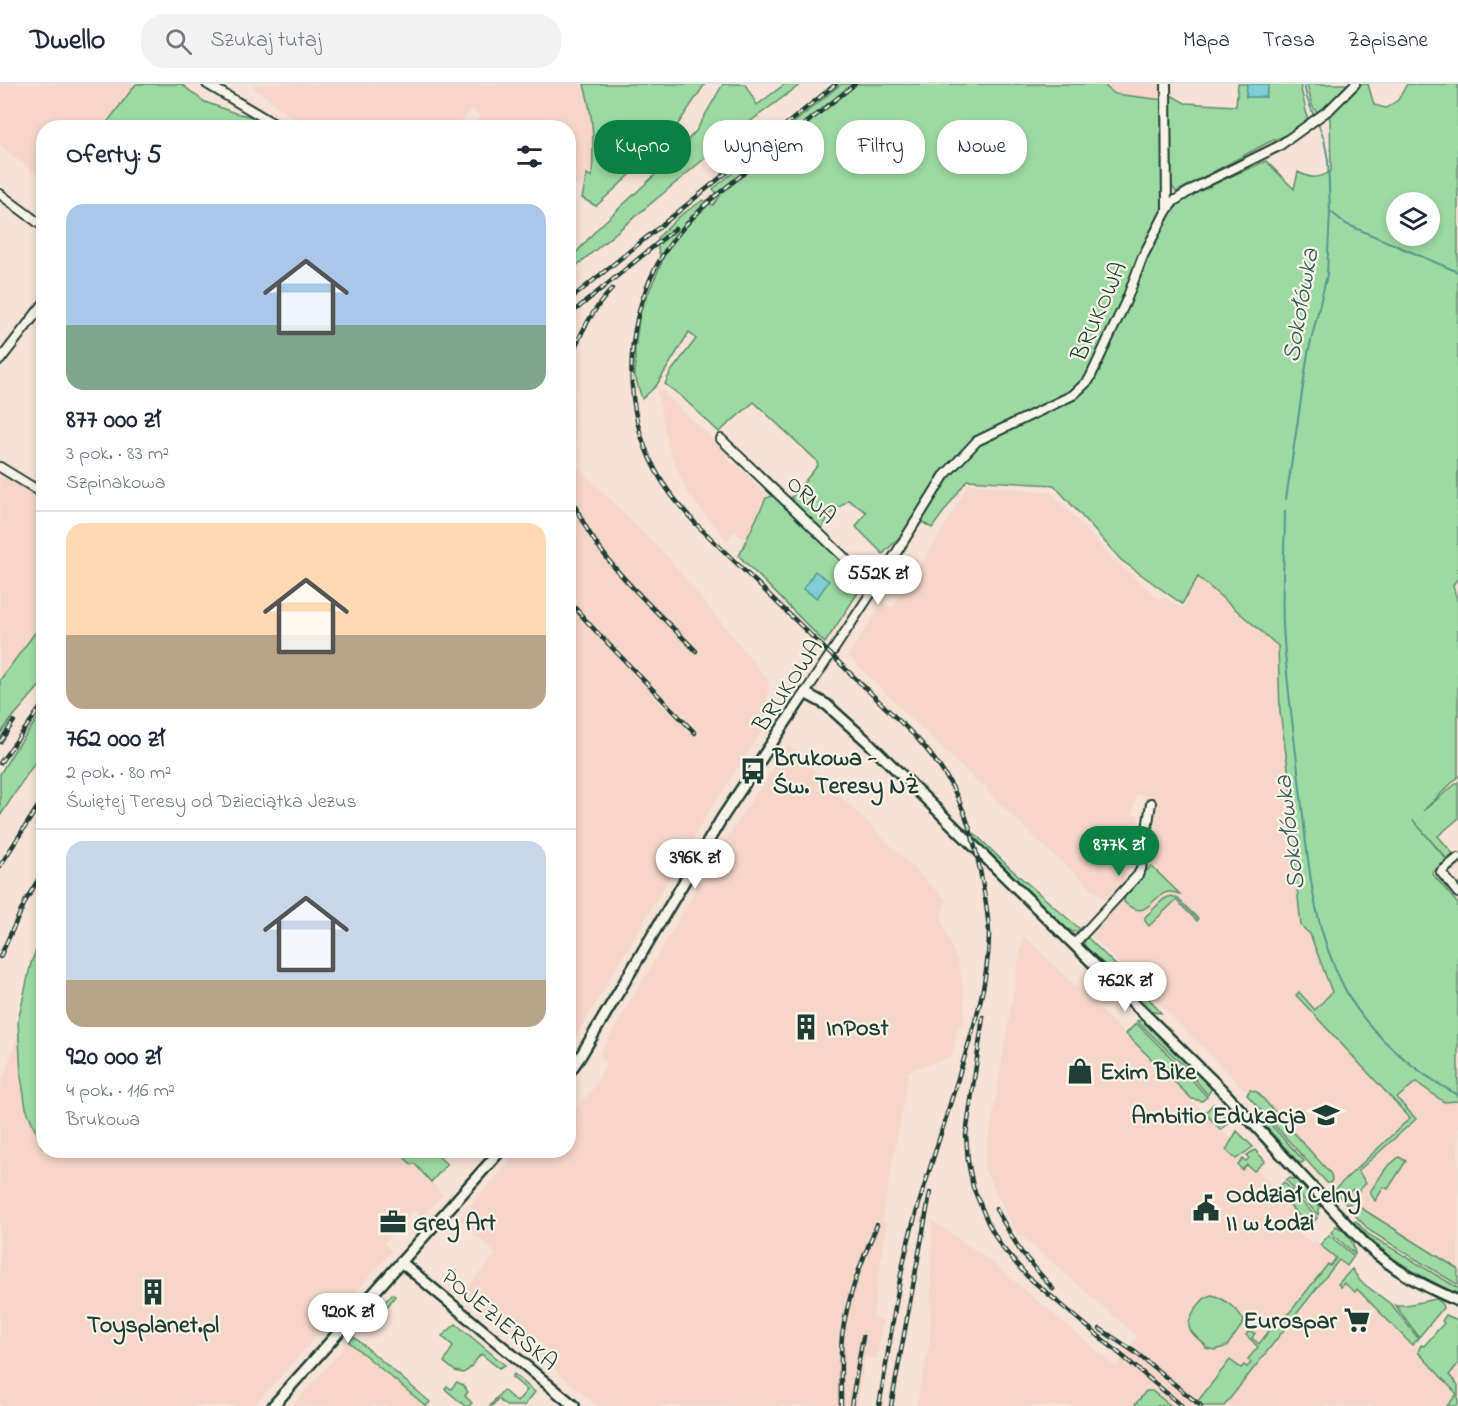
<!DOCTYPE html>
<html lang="pl">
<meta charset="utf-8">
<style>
body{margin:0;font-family:"Indie Flower",sans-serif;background:#f2f2f3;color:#1f2937;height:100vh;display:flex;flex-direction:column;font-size:22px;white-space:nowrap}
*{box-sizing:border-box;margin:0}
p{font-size:20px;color:#747a83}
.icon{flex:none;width:33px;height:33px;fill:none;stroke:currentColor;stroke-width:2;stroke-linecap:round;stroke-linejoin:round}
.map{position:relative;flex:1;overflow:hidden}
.sheet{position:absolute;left:36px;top:36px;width:540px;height:1038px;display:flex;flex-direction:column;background:#fff;border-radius:24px;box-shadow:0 3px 9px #0003}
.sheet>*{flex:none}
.guide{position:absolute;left:594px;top:36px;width:570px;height:54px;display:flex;gap:12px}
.tools{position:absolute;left:1386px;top:108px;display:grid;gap:12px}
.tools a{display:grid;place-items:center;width:54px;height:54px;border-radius:50%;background:#fff;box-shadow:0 3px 9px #0003;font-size:30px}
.price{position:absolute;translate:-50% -51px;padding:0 14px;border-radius:21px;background:#fff;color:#222;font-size:20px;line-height:39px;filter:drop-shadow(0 2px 3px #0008)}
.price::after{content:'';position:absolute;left:50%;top:36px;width:18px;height:14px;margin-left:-9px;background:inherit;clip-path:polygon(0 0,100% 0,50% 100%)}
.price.on{background:#0b8043;color:#fff}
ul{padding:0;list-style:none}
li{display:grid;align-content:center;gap:12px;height:318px;padding:0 30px}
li+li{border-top:2px solid #e0e1e3}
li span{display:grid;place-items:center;height:186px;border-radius:18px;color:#555}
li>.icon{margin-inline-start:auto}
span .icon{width:108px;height:108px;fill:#fffc;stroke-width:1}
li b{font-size:26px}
h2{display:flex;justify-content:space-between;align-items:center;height:72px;padding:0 30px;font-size:26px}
.pill{padding:0 21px;border-radius:24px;background:#fff;box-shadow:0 3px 9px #0003;font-size:21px;line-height:54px}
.pill.on{background:#0b8043;color:#fff}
header{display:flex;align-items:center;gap:36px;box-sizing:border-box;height:84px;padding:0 30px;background:#fff;border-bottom:2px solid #e0e1e3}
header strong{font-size:28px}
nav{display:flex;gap:33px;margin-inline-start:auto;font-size:21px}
.search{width:420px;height:54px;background:#f2f2f3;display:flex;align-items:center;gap:15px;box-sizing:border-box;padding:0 21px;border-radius:24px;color:#747a83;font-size:22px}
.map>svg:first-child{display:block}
.built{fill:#f5d6c9}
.green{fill:#9ddaa2;stroke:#5e8c6b;stroke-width:1.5;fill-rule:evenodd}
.water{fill:#7dcfd4;stroke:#579594;stroke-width:1.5}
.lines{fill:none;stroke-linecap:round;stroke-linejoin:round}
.stream{stroke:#579594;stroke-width:2}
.minor-casing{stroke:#1f3d34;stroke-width:12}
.tertiary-casing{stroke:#1f3d34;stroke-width:14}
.minor{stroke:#f7f3e8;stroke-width:8}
.tertiary{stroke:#f7f3e8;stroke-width:9}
.rail-casing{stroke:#1f3d34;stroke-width:4.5}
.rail{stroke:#f7f3e8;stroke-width:2;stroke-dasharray:7;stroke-linecap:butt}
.labels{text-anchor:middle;stroke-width:4.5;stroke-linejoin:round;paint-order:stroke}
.street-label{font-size:24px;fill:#1f3d34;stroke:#f7f3e8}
.poi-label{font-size:24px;font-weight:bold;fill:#1f3d34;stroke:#f7f3e8;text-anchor:start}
.water-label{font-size:26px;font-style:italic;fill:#325a54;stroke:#f7f3e8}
</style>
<header>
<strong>Dwello</strong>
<div class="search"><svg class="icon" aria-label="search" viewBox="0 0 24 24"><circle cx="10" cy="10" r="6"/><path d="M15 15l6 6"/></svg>Szukaj tutaj</div>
<nav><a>Mapa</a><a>Trasa</a><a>Zapisane</a></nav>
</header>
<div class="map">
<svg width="1458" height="1322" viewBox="0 0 1458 1322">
<rect width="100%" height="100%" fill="#f6e2d6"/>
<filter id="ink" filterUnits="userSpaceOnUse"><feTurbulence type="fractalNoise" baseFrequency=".0167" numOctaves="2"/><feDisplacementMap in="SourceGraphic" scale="12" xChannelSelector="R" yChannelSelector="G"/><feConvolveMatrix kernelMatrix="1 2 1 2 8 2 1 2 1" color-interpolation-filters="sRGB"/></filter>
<g filter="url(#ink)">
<g class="built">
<path d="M0,0H136L103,43L44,44L43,96L0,61Z"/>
<path d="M256,0H584L592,30L594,58L592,94L587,91L585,103L569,100L568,44L472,43L480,32L472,25L458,43H305L253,3Z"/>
<path d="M1104,0H1163V16L1104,13Z"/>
<path d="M569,302H574L575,380L670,476L769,597L765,628L766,641L706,732L569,964Z"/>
<path d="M661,306L727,369L725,372L732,380L736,379L779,427L750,461L734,447L727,457L687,408L669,365L657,307Z"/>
<path d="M0,388L44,415L43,538L0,596Z"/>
<path d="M969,400L1051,408L1110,472L1158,514L1167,515L1183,525L1197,493L1278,563L1280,628L1298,754L1294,775L1301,841L1310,850L1332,908L1397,1014L1416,998L1444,1018L1458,1017V1197L1370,1143L1244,1005L1090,850L1153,784L1157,715L1136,710L1132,731L1139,732L1126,795L1104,815L1039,758L986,706L987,702L980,701L848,572L883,519L892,524L938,454Z"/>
<path d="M788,661L946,816L941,833L959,883L964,907V941L958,942L952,972L909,987L882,1137L886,1139L873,1234L883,1236L877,1275L865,1273L857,1322H597L540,1274L547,1265L535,1254L526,1263L462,1209L496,1170L458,1135L520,1067L568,1066L569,1032L592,1006L607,979L599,971L728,752Z"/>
<path d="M1023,851L1192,1015L1191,1019L1195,1020L1214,1038L1241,1067L1238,1070L1245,1077L1248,1075L1307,1141L1300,1150L1312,1159L1314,1156L1339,1176L1270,1266L1341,1177L1421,1265L1458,1238V1322H916L930,1258L932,1136L993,1179L1116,1283L1137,1252L1015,1146L984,1084Z"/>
<path d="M19,947L21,992L26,1024L44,1066L402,1067L443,1111L422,1133L414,1126L384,1159L392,1167L254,1322H0V1005Z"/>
<path d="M349,1258L426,1322H292Z"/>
</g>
<g class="green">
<path d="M136,0H181L205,18L235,29L258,34L272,43L103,44Z"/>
<path d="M584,0H705L666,58L596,122L582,114L587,90L592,93C594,56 594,36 584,0Z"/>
<path d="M723,0H745L757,21L785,0H801L740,45L569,188V177L597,145L656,90L696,47Z"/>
<path d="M841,0H1106V3L1115,10L1163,16V123L1171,129L1184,113L1266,77L1294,105L1298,88C1311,95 1319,95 1331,87L1330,35L1325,25L1317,28L1312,22L1307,0H1368L1374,21L1386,24L1398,16L1407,0H1458V494L1453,501L1458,519V693L1423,727L1458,698V735L1438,752L1453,770L1447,775L1413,736L1447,776L1432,789L1458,820V1017L1444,1018L1416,998L1397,1014L1416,1035L1358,1087L1366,1099L1357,1109L1353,1105L1347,1111L1352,1118L1347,1121L1335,1108V1105L1410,1034L1296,911L1299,908L1315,926L1332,908L1310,850L1301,842L1294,775L1298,754L1280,628L1278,562L1198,493L1182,520L1121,476L1054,401L967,396L932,444L917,435L883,470L856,443L866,428L848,416L829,432L817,452L865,498L825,559L739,472L766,414L775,411L781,416L792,413L818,381L816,376L754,318L719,348L681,312L665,300L670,289L696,255L689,248L656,302L642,315L635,292V265L640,228L662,178L658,166V153L681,131L703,116L713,121L720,112L713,105ZM1396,118H1430V152H1396Z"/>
<path d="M1238,0H1247L1246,12L1266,13L1269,0H1300L1308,36C1296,46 1284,53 1269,58L1176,108L1170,99L1171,11L1185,19L1236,22Z"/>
<path d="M43,538V598L13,633L0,650V596Z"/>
<path d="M43,627V666L0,732V690L12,670Z"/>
<path d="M974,749L1012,786L1081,846L1073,848L1066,844L976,755Z"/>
<path d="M1151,782L1181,811C1152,796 1152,844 1124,818L1125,810Z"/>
<path d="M1171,812L1177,814L1198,835L1197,837L1176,816L1149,842L1145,837V833L1164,815Z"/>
<path d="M43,849V1064L26,1024L21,992L18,937L31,879Z"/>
<path d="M1086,852L1148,913L1161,929L1153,928L1084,861Z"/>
<path d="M1140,936L1144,937L1208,999L1211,1005L1208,1011L1184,982L1137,937Z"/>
<path d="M1136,939L1182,984L1207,1013L1202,1017L1192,1015L1126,950Z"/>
<path d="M1250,1006L1257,1008L1331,1090L1332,1096L1330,1099H1327L1247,1011Z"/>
<path d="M1213,1020L1229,1037L1221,1046L1205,1029Z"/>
<path d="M1262,1031L1304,1077L1302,1079H1299L1258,1034Z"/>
<path d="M1237,1047L1253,1063L1236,1075L1226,1066Z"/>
<path d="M1255,1066L1265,1077L1254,1087L1247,1081L1242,1086L1238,1081L1243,1075L1246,1077L1249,1074L1247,1071Z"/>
<path d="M402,1067H432L447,1080L431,1098L414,1079L412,1081L405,1074L407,1072Z"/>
<path d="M1399,1073L1406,1077L1388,1105L1384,1103L1375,1117L1370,1108L1386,1084Z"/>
<path d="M1289,1094L1295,1095L1320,1122L1318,1131L1286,1096Z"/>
<path d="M1284,1098L1317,1134L1309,1143H1305L1306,1140L1276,1106Z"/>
<path d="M1361,1124L1458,1185V1201L1370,1147L1354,1130Z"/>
<path d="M1356,1137L1368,1150L1458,1204V1210C1418,1192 1384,1172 1354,1139Z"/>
<path d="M1336,1142C1347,1147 1354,1158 1355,1170L1331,1149Z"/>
<path d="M1329,1151L1354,1172L1347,1182L1339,1176L1224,1322H1204L1198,1317L1230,1276L1241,1284L1244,1281L1247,1283L1251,1279L1248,1275L1258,1263L1246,1251L1248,1248L1255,1249L1252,1254L1259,1260L1279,1234L1283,1237L1328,1180L1330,1182L1336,1174L1320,1161Z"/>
<path d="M1352,1185L1360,1197L1392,1221L1418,1254L1412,1261L1357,1205L1355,1208L1344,1199L1341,1203L1338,1200Z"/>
<path d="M392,1210L395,1212L369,1248L363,1243Z"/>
<path d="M1212,1211C1223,1214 1241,1227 1244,1238L1227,1262L1215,1266L1206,1264L1205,1261C1189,1247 1182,1243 1197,1223C1202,1217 1204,1213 1212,1211Z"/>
<path d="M1436,1215L1442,1219L1443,1224L1419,1253L1395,1221H1406Z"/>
<path d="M1446,1231L1458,1236V1280L1449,1291L1458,1301V1320L1456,1322H1447L1457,1310L1418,1268L1421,1261L1424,1262L1444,1239L1442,1237Z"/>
<path d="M456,1240L505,1281L499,1284L481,1270L468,1286L463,1289L455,1287L444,1278L453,1262L442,1252Z"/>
<path d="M354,1253L430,1318L426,1322L349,1258Z"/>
<path d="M514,1290L535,1308L524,1322H506L498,1315L492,1322H490L503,1306L517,1318L527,1306L512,1293Z"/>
<path d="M457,1298L463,1301L468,1308L465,1312L472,1319L469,1322H465L445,1305L447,1302L451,1305Z"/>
<path d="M1146,1307H1152L1171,1322H1134Z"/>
</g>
<g class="water">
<path d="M1247,0H1269L1266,13H1246Z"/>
<path d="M815,487L829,497L817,514L803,505Z"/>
</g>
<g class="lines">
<g class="stream">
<path d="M1304,0L1307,14L1314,32"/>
<path d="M1331,128L1346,140L1458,188"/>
<path d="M1286,415L1308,269L1327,191L1330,128L1328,76L1324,55L1317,37"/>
<path d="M1285,427C1285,465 1281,503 1283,541C1286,595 1294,650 1300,704C1308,776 1311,842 1346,907C1368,949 1416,989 1458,1011"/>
</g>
<g class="minor-casing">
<g id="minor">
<path d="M207,0L281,44"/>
<path d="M1166,0L1167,126"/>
<path d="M0,110L44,143"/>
<path d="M0,276L44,219"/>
<path d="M721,355L875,503"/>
<path d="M0,383L44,410"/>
<path d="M805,609L875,503L944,392L977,357L1073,311L1089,296L1126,217L1143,172L1167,126L1174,117L1198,102L1279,62L1330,25L1355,0"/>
<path d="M1458,774L1441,788L1458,809"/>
<path d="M1074,860L1138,791L1141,785L1151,719"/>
</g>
</g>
<g class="tertiary-casing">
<g id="tertiary">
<path d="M568,990L580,973L722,734L805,609L827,621L869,659L1221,1005L1366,1161C1396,1188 1422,1201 1458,1217"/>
<path d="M401,1178L574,1322"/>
<path d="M273,1322L501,1066"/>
</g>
</g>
<use href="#minor" class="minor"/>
<use href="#tertiary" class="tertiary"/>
<g class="rail-casing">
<g id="rail">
<path d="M709,118C692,133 676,150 664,169C625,232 620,318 655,385C665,405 680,422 696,440L916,653C953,694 970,732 980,786C984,808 989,830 989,853C988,901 973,946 959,991C944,1041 927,1092 912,1143C896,1201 890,1263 879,1322"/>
<path d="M703,122L855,0"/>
<path d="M568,217L836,0"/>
<path d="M568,232L675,145"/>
<path d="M568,282C578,253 591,227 612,205"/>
<path d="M568,402C588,470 648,518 696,567"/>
<path d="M568,516L591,542L695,649"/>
<path d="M0,658L14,637"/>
<path d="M0,679L44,619"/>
<path d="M0,782L44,713"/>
<path d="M0,873L26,816L44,786"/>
<path d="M983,933L966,1051L968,1077L973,1103L988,1139L1001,1162L1027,1192L1182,1322"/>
<path d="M996,1125L1021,1168L1053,1205"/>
<path d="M1100,1245L1135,1268L1201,1322"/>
<path d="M841,1322C841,1299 840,1275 842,1252C847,1214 862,1176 877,1141"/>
<path d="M851,1322L863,1253"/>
<path d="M891,1322L930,1109"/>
</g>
</g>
<use href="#rail" class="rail"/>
</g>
</g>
<defs>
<g id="bus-bare" transform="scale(2.07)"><path d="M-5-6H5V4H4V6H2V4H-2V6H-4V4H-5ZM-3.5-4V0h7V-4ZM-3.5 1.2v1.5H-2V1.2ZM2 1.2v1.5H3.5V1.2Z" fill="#1f3d34" stroke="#f7f3e8" stroke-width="2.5" paint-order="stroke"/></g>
<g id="building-bare" transform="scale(2.07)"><path d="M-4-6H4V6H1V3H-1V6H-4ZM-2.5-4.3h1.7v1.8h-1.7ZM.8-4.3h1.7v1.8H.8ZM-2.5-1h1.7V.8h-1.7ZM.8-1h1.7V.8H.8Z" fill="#1f3d34" stroke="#f7f3e8" stroke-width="2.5" paint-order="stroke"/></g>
<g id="shop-bare" transform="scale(2.07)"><path d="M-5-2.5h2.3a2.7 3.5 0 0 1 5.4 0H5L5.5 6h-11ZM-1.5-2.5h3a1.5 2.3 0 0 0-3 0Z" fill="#1f3d34" stroke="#f7f3e8" stroke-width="2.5" paint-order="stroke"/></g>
<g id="school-bare" transform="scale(2.07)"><path d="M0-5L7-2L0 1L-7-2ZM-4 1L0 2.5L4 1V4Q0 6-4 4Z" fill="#1f3d34" stroke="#f7f3e8" stroke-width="2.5" paint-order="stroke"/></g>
<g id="civic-bare" transform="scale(2.07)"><path d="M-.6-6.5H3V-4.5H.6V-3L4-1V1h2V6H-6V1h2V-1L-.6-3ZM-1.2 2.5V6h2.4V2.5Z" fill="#1f3d34" stroke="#f7f3e8" stroke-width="2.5" paint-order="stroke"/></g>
<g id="office-bare" transform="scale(2.07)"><path d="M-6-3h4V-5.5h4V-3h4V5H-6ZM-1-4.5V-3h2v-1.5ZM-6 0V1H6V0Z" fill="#1f3d34" stroke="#f7f3e8" stroke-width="2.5" paint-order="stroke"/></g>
<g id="supermarket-bare" transform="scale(2.07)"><path d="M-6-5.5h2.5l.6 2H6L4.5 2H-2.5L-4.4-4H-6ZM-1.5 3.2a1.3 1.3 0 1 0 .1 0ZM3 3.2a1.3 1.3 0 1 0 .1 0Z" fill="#1f3d34" stroke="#f7f3e8" stroke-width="2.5" paint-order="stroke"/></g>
</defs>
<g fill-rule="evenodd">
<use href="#bus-bare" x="753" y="687"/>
<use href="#building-bare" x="806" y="943"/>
<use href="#shop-bare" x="1080" y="987"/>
<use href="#school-bare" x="1326" y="1031"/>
<use href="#civic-bare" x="1206" y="1124"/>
<use href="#office-bare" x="393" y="1138"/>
<use href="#building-bare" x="153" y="1208"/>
<use href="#supermarket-bare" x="1357" y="1236"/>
</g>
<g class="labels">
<g class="street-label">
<text transform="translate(1098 227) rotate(-66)" y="8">BRUKOWA</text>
<text transform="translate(812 415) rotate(44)" y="8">ORNA</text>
<text transform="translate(787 601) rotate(-56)" y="8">BRUKOWA</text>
<text transform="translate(500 1235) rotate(40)" y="8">POJEZIERSKA</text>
</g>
<g class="poi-label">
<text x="773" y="681">Brukowa -<tspan x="773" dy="28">Św. Teresy NŻ</tspan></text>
<text x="826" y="951">InPost</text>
<text x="1100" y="995">Exim Bike</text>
<text x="1306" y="1039" text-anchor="end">Ambitio Edukacja</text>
<text x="1226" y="1118">Oddział Celny<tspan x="1226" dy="28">II w Łodzi</tspan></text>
<text x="413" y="1146">Grey Art</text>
<text x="1337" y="1244" text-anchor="end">Eurospar</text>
<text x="153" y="1248" text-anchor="middle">Toysplanet.pl</text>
</g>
<g class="water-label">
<text transform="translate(1299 221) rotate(-80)" y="9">Sokołówka</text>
<text transform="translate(1288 749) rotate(-97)" y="9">Sokołówka</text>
</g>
</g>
</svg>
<div class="tools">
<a><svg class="icon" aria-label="layers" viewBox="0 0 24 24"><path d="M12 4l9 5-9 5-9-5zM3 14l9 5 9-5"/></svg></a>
</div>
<b class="price" style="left:878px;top:522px">552K zł</b>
<b class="price on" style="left:1119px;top:793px">877K zł</b>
<b class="price" style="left:695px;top:806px">396K zł</b>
<b class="price" style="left:1125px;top:929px">762K zł</b>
<b class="price" style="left:348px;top:1260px">920K zł</b>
<div class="guide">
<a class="pill on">Kupno</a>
<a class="pill">Wynajem</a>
<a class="pill">Filtry</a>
<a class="pill">Nowe</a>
</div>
<section class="sheet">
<h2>Oferty: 5<svg class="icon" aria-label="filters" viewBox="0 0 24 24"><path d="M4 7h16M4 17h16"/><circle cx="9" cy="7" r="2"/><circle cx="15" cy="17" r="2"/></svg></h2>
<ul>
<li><span style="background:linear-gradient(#a9c7e8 65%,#7fa58c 0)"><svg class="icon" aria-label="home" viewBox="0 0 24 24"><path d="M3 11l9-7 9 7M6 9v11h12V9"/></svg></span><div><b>877 000 zł</b><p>3 pok. · 83 m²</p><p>Szpinakowa</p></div></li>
<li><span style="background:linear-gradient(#ffd9b3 60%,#b9a48a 0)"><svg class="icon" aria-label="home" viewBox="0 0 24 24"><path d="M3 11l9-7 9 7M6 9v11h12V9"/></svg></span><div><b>762 000 zł</b><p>2 pok. · 80 m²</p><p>Świętej Teresy od Dzieciątka Jezus</p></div></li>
<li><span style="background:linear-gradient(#c9d6e8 75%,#b9a48a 0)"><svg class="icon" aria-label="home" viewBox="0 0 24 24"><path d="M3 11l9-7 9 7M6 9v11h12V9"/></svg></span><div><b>920 000 zł</b><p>4 pok. · 116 m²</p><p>Brukowa</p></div></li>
</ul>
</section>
</div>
